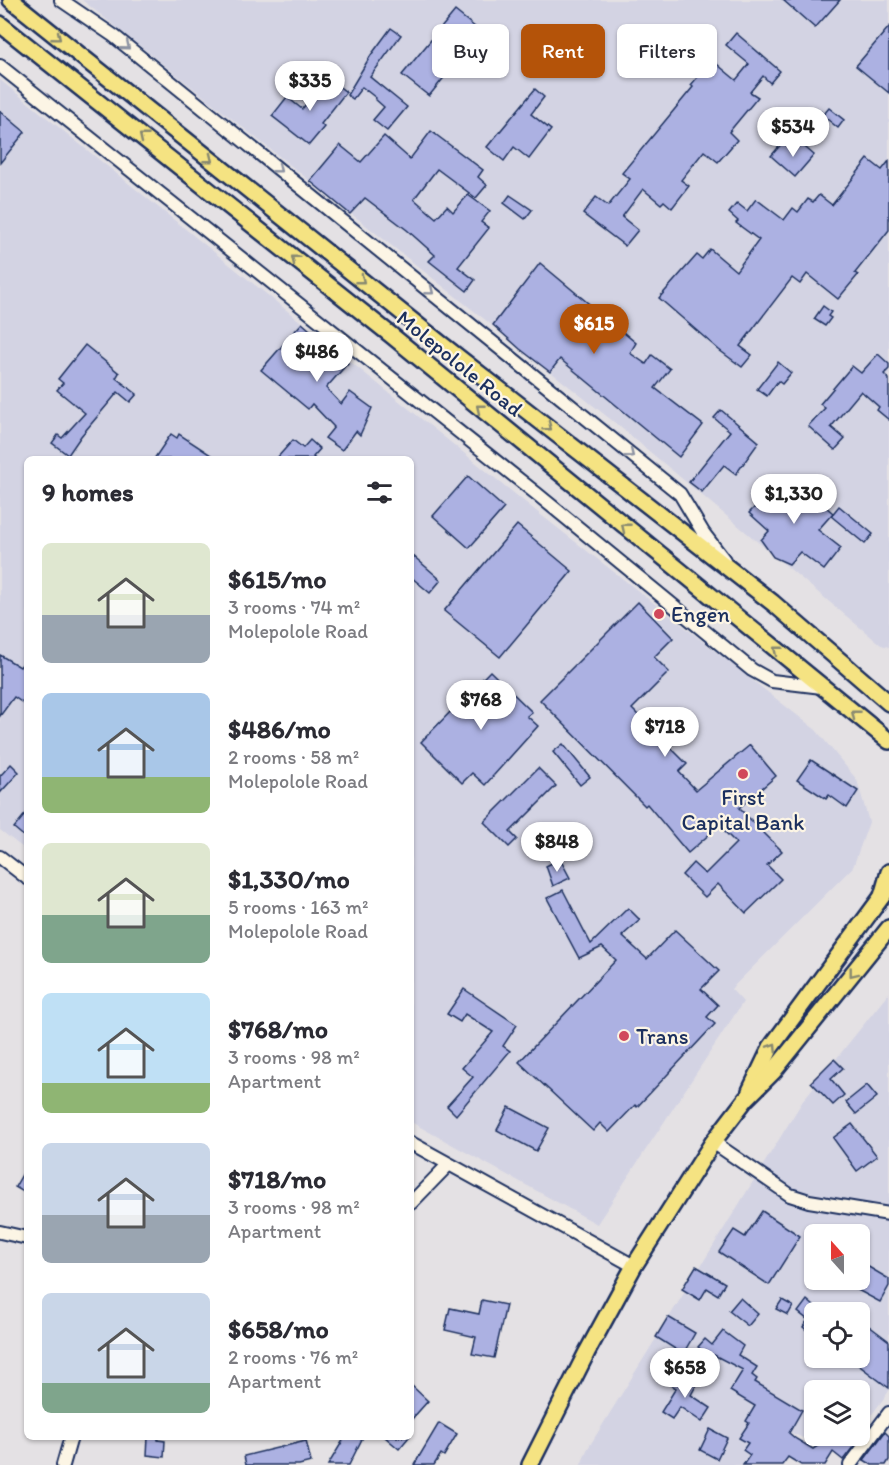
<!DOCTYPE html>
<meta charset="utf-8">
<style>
body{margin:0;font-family:Itim,sans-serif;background:#f7f7f7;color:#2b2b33;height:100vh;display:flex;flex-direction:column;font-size:22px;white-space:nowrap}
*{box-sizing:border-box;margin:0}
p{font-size:20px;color:#7c7c81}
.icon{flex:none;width:33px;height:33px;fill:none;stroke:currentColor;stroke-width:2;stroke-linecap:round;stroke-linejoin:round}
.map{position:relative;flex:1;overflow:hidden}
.drawer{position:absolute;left:24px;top:456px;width:390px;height:984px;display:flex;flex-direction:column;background:#fff;border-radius:9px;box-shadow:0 2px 4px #0004}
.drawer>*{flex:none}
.guide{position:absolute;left:432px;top:24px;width:366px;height:54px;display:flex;gap:12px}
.needle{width:39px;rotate:339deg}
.controls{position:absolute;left:804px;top:1224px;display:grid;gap:12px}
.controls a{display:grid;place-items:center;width:66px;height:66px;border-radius:9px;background:#fff;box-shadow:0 2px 4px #0004;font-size:30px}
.price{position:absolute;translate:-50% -51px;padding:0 14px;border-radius:21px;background:#fff;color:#222;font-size:20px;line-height:39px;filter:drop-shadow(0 2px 3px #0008)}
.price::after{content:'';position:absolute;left:50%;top:36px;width:18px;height:14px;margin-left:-9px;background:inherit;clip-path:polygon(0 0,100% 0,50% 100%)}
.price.on{background:#b45309;color:#fff}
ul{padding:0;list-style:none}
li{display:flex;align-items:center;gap:18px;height:150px;padding:0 18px}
li span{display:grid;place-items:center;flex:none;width:168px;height:120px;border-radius:9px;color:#555}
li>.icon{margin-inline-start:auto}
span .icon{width:72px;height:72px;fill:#fffc;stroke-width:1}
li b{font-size:26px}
h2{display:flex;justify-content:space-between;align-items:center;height:72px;padding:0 18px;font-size:26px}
.pill{padding:0 21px;border-radius:9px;background:#fff;box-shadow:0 2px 4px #0004;font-size:21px;line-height:54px}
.pill.on{background:#b45309;color:#fff}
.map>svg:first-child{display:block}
.built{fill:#d3d3e3;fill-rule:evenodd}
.building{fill:#acb1e2;stroke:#1b2f5e;stroke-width:1.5}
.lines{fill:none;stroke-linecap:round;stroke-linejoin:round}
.minor-casing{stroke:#1b2f5e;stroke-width:16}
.major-casing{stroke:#1b2f5e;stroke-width:20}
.minor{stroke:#fcf5e5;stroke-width:12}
.major{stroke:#f5e382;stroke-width:15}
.oneway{stroke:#888970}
.oneway2{stroke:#8c92a2}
.poi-dot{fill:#d1495b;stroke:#fcf5e5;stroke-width:2}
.labels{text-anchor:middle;stroke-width:4.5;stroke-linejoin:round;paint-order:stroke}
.street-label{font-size:22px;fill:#1b2f5e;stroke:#fcf5e5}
.poi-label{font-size:22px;fill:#1b2f5e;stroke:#fcf5e5;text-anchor:start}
</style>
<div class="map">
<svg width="889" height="1465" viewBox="0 0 889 1465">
<rect width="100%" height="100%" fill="#e4e1e4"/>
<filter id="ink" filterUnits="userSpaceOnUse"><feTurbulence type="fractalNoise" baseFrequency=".0167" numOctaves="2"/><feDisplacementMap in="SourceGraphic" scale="12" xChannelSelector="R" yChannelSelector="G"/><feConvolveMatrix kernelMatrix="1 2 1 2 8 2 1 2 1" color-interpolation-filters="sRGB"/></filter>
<g filter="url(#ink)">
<g class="built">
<path d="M82,0H889V647L881,645L619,426Z"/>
<path d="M0,80L541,515L816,730L857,780L869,822L853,867L731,989L743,1002L597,1224L411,1122V459H27V851L0,830Z"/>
<path d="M889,993V1391L860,1431V1390H814V1436H856L842,1455L785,1430L757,1465H581L587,1450L804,1099ZM814,1234H860V1280H814ZM814,1312H860V1358H814Z"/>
</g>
<g class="building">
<path d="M783,0H840L815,28Z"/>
<path d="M455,11L506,52L498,62L473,42L429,96L402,75Z"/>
<path d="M889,27V93L856,66Z"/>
<path d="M391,28L401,35L370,77L407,107L387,131L373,120L384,107L375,99L376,98L362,87L353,99L347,95L371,55Z"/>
<path d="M736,33L780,71L770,83L763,76L750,92L758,97L729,132L737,140L718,162L704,151L681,180L689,186L672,208L664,201L661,204L643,189L622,217L638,230L625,246L583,214L596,197L608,206L630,179L622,173L693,87L691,85L712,60L736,80L749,64L726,45Z"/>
<path d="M657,39L665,45L651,62L643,55Z"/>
<path d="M549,52L557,59L550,68L542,61Z"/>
<path d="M328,78L346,92L321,124L324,127L309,145L272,116L287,97L302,109Z"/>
<path d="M535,89L544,97L531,114L551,130L529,159L514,147L504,161L487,147Z"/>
<path d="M816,108L824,114L829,108L844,120L838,128L827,119L821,127L809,116Z"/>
<path d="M0,111L25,132L0,163Z"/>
<path d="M431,131L483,170L478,177L487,185L476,198L437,169L414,199L436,218L447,206L453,212L468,195L490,211L481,222L489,228L458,267L475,280L467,291L429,261L435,255L407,230L365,198L350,214L310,181L340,145L361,162L384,136L410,159Z"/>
<path d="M783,142L792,150L799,142L814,155L795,177L771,156Z"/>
<path d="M868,159L882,170L889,161V230L855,273L858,275L838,299L807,274L800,284L792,278L740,346L752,355L742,367L719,350L659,298L697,255L702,259L710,249L736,271L759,240L736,223L738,221L729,213L737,203L747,211L756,199L784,220L793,208L798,212L808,199L813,202L819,195L832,205Z"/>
<path d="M510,195L532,210L525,219L504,203Z"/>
<path d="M540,263L636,343L630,353L646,364L652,355L670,369L655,388L703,425L679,457L560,359L550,372L520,349L493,325Z"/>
<path d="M823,306L831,312L828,316L831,318L825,326L814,319Z"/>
<path d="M302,323L348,363L326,388L341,404L350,392L372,408L360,435L356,431L342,450L325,438L334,427L312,404L308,409L261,370Z"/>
<path d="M85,345L119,373L116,378L137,394L130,402L118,392L81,436L68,455L52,443L58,435L62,438L85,413L57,390L63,383L58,379Z"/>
<path d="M878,354L889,364V369L884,374L889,379V420L877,410L879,407L861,391L831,427L845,439L835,450L808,426L825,408L820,404L852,366L861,373Z"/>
<path d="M778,362L791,373L782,384L778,381L767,396L757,389Z"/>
<path d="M721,410L759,442L736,474L724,465L702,492L689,482L730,431L714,418Z"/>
<path d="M171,434L177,438L179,434L217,459H154Z"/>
<path d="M293,440L303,448L310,440L320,449L313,457L315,459H276Z"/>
<path d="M468,476L504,508L469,548L433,516Z"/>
<path d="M775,479L778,482L781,479L799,495L805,489L833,513L818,530L841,548L824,570L800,552L789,564L773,557L761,540L769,531L749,513L757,505L754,502Z"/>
<path d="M839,506L873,534L865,544L831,516Z"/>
<path d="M517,525L572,571L500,657L444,611Z"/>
<path d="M411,554L441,580L430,593L411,577Z"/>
<path d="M638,602L673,638L654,657L669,672L632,709L687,764L679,772L696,790L750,745L776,776L739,808L782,851L767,865L781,879L746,913L718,884L705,897L682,875L693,863L705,874L736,843L719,826L688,853L647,804L645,806L540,700Z"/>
<path d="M0,655L20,667L27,658V706L14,697L0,716Z"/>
<path d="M490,671L532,712L527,716L538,726L485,785L472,773L462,783L421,742Z"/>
<path d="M563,744L590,777L580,785L553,752Z"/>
<path d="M811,760L858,791L847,808L829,795L826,799L797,780Z"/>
<path d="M11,764L19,772L0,793V776Z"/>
<path d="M538,768L556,786L510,832L517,839L509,847L484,822Z"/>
<path d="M27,812V839L14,828Z"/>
<path d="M559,834L571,843L556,861L544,851Z"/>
<path d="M560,859L570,878L553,886L546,866Z"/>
<path d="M563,890L591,944L628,908L640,920L622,936L647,959L675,930L719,971L701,989L718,1005L707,1017L715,1024L637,1107L635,1105L609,1132L600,1123L593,1131L519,1062L616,960L602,947L579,958L547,898Z"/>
<path d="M464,989L517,1025L503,1046L510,1051L456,1115L447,1106L473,1077L462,1068L493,1032L465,1014L460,1022L447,1014Z"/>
<path d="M834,1059L843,1068L831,1079L844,1095L833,1105L811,1082Z"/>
<path d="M867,1085L877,1097L856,1114L846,1102Z"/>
<path d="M509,1107L549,1128L536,1151L497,1130Z"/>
<path d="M852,1124L877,1156L857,1171L833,1138Z"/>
<path d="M27,1166V1194L15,1187Z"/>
<path d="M762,1211L800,1236L769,1285L719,1252L734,1230L745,1237Z"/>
<path d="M860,1262L889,1279V1286L880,1302L839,1280H860Z"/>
<path d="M696,1266L725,1283L718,1295L707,1288L700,1300L682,1289Z"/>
<path d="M740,1298L758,1314L748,1326L729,1311Z"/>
<path d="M482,1300L506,1305L494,1358L472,1354L476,1337L445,1330L450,1308L479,1314Z"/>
<path d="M782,1300L793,1306L788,1315L776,1309Z"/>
<path d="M807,1300L814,1306V1337L803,1327L808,1320L798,1312Z"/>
<path d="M668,1317L695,1333L683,1354L656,1337Z"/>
<path d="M869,1326L889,1341V1388L849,1358H860V1338Z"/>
<path d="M723,1331L743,1346L738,1355L757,1367L752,1375L757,1379L755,1382L802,1410L789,1433L796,1439L813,1449L833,1436H860V1432L864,1433L843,1460L833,1452L825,1465H801L788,1457L782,1465H743L750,1455L743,1450L748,1443L739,1438L749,1423L746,1421L755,1406L730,1391L743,1370L714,1355L712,1358L698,1347L705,1339L712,1345Z"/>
<path d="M679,1371L698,1382L691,1395L711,1408L702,1422L680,1407L672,1419L661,1412L676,1388L671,1385Z"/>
<path d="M411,1385L428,1401L411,1420Z"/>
<path d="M439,1423L457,1434L444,1456L441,1454L434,1465H414Z"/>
<path d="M710,1429L727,1438L717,1459L700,1450Z"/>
<path d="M885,1432L889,1436V1460L886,1465H872L864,1460Z"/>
<path d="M148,1437H158V1440L165,1441L164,1457L147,1455Z"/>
<path d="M345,1437H363L349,1465H328Z"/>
<path d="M385,1437H409L399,1449Z"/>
<path d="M306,1441L311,1462L299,1465H246L244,1456Z"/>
</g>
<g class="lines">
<g class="minor-casing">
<g id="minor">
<path d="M61,0L114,36L680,494L704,534L724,560"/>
<path d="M0,66L537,494L752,670L772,681L822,687"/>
<path d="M0,857L27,878"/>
<path d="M713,1142L790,1195L809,1201L889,1214"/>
<path d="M411,1143L634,1266"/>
<path d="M411,1203L448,1165"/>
<path d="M0,1232L27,1238"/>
<path d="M63,1465L71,1437"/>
<path d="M850,1465L889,1413"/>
</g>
</g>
<g class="major-casing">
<g id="major">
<path d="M11,0L440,343L773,603L889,703"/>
<path d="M0,24L391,335L889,741"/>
<path d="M882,896L889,872"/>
<path d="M750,1091L771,1047L889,887"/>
<path d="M530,1465L587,1352L634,1266L713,1142L746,1099L773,1072L889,928"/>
</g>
</g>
<use href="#minor" class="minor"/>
<use href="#major" class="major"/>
</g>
<defs><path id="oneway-chevron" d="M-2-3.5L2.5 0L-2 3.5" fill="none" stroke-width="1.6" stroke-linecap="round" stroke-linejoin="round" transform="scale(1.5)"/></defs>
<g class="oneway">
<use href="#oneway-chevron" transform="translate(57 37) rotate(39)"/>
<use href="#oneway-chevron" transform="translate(143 137) rotate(-141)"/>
<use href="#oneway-chevron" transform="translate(209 159) rotate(38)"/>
<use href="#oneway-chevron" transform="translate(295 259) rotate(-141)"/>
<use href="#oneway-chevron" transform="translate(361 280) rotate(38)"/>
<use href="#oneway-chevron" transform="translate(480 408) rotate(-141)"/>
<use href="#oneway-chevron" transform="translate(548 427) rotate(38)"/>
<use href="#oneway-chevron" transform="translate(625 527) rotate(-141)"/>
<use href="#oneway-chevron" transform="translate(777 650) rotate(-141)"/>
<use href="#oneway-chevron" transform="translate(855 714) rotate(-141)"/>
<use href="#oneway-chevron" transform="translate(853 973) rotate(128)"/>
<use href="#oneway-chevron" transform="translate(773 1047) rotate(-57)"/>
</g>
<g class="oneway2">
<use href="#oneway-chevron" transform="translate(126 46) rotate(40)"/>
<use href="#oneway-chevron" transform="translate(278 169) rotate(39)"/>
<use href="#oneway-chevron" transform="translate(430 291) rotate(39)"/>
<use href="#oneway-chevron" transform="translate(630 454) rotate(39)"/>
</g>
</g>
<g class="poi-dot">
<circle cx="659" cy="614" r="6"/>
<circle cx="743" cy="774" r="6"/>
<circle cx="624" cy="1036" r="6"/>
</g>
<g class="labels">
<g class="street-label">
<text transform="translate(460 363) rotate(39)" y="8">Molepolole Road</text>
</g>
<g class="poi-label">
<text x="671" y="622">Engen</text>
<text x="743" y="805" text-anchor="middle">First<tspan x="743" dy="25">Capital Bank</tspan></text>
<text x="636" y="1044">Trans</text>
</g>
</g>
</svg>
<div class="controls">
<a><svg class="needle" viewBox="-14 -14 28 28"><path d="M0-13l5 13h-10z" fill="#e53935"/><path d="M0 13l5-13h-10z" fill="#7c7c81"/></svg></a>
<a><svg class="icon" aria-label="locate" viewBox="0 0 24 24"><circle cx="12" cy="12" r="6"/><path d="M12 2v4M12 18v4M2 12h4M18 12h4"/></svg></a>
<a><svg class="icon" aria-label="layers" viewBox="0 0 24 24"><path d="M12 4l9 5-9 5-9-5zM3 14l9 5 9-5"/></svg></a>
</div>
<b class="price" style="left:310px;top:112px">$335</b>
<b class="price" style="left:793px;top:158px">$534</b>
<b class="price on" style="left:594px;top:355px">$615</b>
<b class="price" style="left:317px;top:383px">$486</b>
<b class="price" style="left:794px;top:525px">$1,330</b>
<b class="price" style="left:481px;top:731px">$768</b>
<b class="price" style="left:665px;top:758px">$718</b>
<b class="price" style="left:557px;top:873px">$848</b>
<b class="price" style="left:685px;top:1399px">$658</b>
<div class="guide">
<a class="pill">Buy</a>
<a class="pill on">Rent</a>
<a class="pill">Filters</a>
</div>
<section class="drawer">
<h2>9 homes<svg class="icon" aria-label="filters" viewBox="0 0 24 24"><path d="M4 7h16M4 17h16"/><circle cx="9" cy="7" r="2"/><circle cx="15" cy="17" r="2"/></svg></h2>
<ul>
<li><span style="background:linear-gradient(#dfe7d0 60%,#9aa5b1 0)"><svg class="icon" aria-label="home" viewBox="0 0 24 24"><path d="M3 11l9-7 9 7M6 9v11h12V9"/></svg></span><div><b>$615/mo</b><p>3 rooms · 74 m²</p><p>Molepolole Road</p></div></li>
<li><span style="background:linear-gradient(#a9c7e8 70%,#8fb573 0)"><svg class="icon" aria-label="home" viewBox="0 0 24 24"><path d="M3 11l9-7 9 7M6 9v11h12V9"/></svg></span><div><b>$486/mo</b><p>2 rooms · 58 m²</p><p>Molepolole Road</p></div></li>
<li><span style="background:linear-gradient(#dfe7d0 60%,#7fa58c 0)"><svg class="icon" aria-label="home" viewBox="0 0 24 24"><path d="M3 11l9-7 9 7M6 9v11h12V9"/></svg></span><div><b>$1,330/mo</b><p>5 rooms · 163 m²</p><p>Molepolole Road</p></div></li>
<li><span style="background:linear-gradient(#bfe0f5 75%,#8fb573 0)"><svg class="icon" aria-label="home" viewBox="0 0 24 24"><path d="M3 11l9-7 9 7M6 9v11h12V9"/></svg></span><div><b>$768/mo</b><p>3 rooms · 98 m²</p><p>Apartment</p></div></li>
<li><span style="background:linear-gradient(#c9d6e8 60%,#9aa5b1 0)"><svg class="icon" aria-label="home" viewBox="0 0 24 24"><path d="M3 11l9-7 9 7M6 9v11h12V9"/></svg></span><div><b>$718/mo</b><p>3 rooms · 98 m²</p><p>Apartment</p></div></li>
<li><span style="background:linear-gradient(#c9d6e8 75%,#7fa58c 0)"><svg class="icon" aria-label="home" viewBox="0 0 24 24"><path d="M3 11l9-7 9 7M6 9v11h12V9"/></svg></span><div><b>$658/mo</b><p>2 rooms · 76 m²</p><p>Apartment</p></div></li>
</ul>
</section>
</div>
